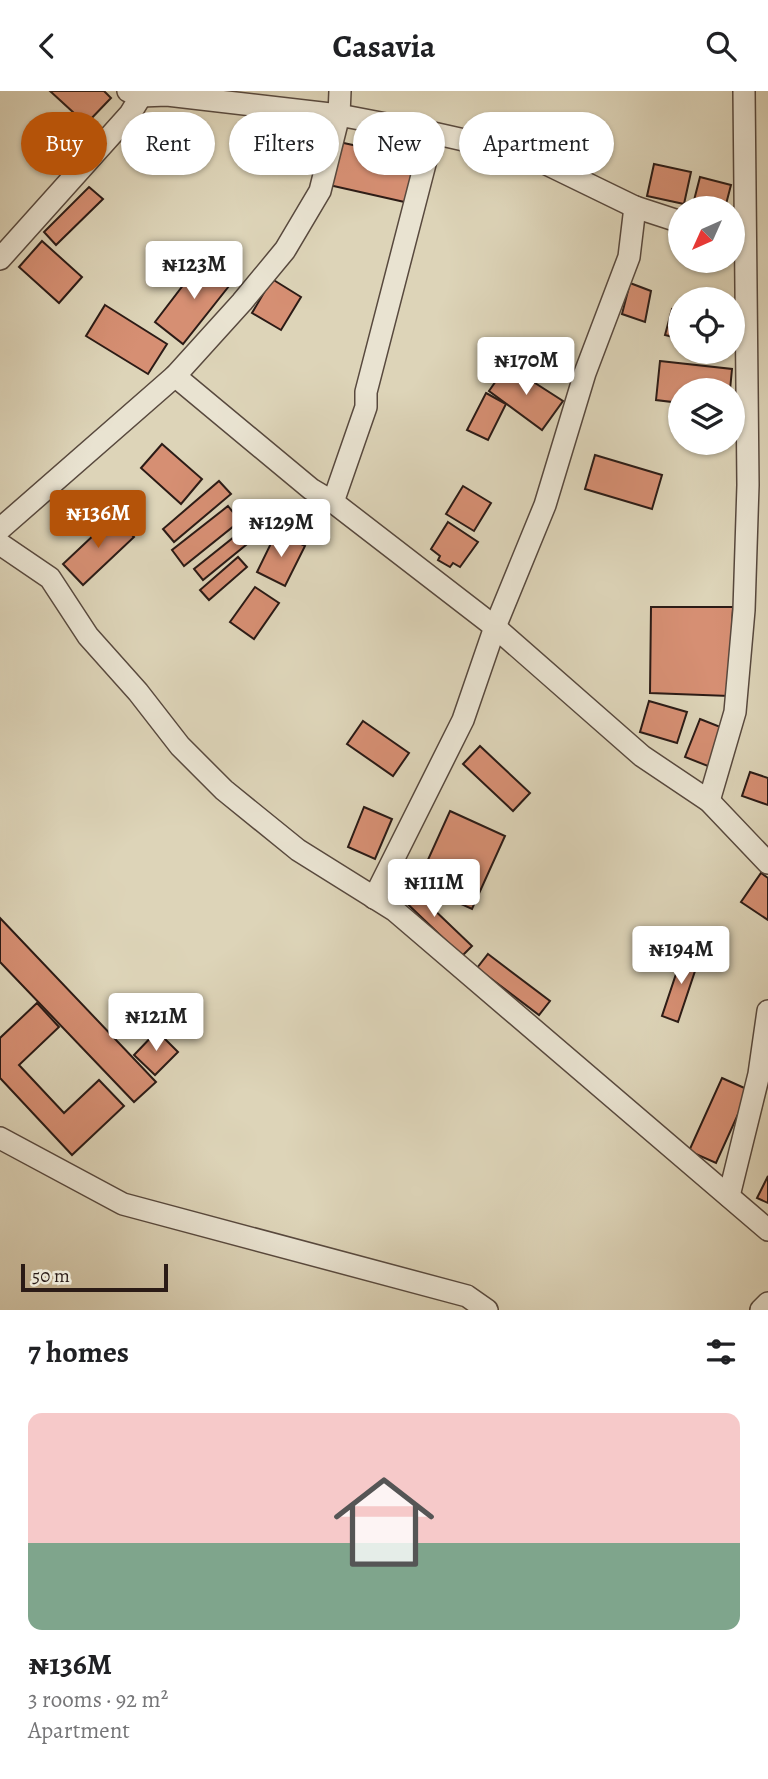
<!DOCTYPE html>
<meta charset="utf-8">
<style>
body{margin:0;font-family:Alegreya,serif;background:#f2f2f2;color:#202124;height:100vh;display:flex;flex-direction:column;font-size:26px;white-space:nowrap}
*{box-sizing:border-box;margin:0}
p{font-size:23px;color:#757577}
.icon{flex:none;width:38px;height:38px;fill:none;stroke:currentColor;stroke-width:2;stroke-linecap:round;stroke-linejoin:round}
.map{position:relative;height:1219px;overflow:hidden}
.panel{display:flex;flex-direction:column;background:#fff;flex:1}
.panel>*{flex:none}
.banner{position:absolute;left:21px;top:21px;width:726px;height:63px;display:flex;gap:14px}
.needle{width:46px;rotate:225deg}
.tools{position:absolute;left:668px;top:105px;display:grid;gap:14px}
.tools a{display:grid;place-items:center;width:77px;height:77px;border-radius:50%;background:#fff;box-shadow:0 2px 5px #0004;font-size:35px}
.scale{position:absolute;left:21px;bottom:18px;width:147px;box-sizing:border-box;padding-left:7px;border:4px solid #2b1b16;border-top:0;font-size:19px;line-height:24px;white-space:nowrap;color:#2b1b16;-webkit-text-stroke:5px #e9e3d1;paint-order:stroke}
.price{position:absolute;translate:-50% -60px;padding:0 16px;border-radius:7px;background:#fff;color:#222;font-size:23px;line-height:46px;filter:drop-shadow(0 2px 4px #0008)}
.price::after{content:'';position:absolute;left:50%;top:42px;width:21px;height:16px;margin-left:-10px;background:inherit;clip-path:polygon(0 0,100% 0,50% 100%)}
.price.on{background:#b45309;color:#fff}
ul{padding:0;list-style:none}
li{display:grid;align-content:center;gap:14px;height:371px;padding:0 28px}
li+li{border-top:2px solid #e0e0e0}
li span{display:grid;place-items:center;height:217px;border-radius:14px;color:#555}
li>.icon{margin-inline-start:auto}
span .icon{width:126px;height:126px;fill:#fffc;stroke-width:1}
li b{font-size:30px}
h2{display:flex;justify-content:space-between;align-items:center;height:84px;padding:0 28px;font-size:30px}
.pill{padding:0 24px;border-radius:32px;background:#fff;box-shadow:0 2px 5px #0004;font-size:24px;line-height:63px}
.pill.on{background:#b45309;color:#fff}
header{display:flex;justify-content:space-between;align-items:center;height:91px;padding:0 28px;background:#fff;font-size:32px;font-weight:700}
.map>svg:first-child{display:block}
.building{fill:#d68f73;stroke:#2b1b16;stroke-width:2}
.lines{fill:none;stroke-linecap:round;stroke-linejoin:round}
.minor-casing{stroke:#58493e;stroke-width:24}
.minor{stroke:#e9e3d1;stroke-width:21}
</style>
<header><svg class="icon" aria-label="back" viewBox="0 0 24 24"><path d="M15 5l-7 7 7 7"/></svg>Casavia<svg class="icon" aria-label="search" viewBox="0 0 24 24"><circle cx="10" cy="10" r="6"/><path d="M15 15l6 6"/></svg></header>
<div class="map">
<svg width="768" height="1219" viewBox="0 0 768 1219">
<rect width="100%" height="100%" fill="#ddd4b8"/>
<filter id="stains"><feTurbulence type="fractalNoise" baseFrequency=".00286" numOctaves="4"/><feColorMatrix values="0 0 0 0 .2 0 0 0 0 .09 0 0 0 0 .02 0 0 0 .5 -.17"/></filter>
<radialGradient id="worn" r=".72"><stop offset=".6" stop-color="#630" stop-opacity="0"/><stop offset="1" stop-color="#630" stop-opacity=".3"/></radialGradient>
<g class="building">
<path d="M50,0H104L111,7L86,33Z"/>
<path d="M339,51L418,68L409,112L329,94Z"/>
<path d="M654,73L691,81L684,113L647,105Z"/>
<path d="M700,86L731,94L725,117H692Z"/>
<path d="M89,96L103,108L56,154L44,141Z"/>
<path d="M42,150L82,186L59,212L19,176Z"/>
<path d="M204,167L233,190L183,253L155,231Z"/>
<path d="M272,188L301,206L281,239L252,222Z"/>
<path d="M630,192L651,200L645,231L622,223Z"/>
<path d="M105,214L167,253L148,283L86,245Z"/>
<path d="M672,218L681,221V248L665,244Z"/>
<path d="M660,270L732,278L730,299H681V312L656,309Z"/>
<path d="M507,274L563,310L542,339L489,300Z"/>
<path d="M486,302L506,313L488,349L467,339Z"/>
<path d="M162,353L202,388L181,413L141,377Z"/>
<path d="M595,364L662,384L652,418L585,398Z"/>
<path d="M219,390L231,403L174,451L163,438Z"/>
<path d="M463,395L491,412L474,440L446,423Z"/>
<path d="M228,415L240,430L184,475L172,459Z"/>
<path d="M114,425L134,446L83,494L63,473Z"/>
<path d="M448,431L478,451L460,476L453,472L450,476L438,469L440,465L431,458Z"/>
<path d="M244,438L252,449L203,489L194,478Z"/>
<path d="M277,440L305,455L285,495L257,481Z"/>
<path d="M238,466L247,476L209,509L200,499Z"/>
<path d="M255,496L279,512L254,548L230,531Z"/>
<path d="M651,516H733L729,605L650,602Z"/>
<path d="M649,610L687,621L677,652L640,641Z"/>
<path d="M700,628L728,639L713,677L685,666Z"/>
<path d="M363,630L409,662L393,685L347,653Z"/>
<path d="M480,655L530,702L513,720L463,673Z"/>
<path d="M750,681L768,687V714L742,705Z"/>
<path d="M364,716L392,728L375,768L348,756Z"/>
<path d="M450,720L505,745L472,818L417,793Z"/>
<path d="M761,782L768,787V829L741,811Z"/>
<path d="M405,791L472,855L462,865L395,801Z"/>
<path d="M0,827L156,991L134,1011L0,871Z"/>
<path d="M684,859L700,865L678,931L662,925Z"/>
<path d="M488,863L550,910L539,924L477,877Z"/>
<path d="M37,912L59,936L19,974L64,1022L99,989L124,1015L72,1064L0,987V947Z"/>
<path d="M157,940L178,961L155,984L134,964Z"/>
<path d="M722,987L749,999L716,1072L689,1060Z"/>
<path d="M768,1085V1112L757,1107Z"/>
</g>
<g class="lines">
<g class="minor-casing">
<g id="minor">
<path d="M128,0L141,5L167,4L339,24L433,42L526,63L635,116L681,131"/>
<path d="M0,168L130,23L141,5V0"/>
<path d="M175,285L311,398L333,411L495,536L642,665L709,710L768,772"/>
<path d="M333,411L366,316V301L433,42"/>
<path d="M0,438L175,285L242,211L285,159L320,100L339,24L340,0"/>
<path d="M0,453L50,487L88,545L138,601L180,655L224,699L298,759L394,819L768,1139"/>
<path d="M709,710L735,621L744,519L748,394L744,0"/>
<path d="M374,807L463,629L495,536L545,414L585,282L629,166L635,116"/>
<path d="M0,1047L123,1113L467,1205L487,1219"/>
<path d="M729,1105L759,983L768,920"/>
<path d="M761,1219L768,1212"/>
</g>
</g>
<use href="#minor" class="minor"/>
</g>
<rect width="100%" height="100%" filter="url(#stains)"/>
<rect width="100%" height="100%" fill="url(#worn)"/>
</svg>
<div class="tools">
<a><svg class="needle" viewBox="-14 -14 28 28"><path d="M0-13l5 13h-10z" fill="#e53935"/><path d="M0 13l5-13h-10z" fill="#757577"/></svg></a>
<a><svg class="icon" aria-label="locate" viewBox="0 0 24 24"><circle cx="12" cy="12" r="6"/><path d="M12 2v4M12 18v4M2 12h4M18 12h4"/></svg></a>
<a><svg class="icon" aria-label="layers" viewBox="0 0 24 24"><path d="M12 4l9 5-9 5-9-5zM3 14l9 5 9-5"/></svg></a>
</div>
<div class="scale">50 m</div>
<b class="price" style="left:194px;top:210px">₦123M</b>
<b class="price" style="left:526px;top:306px">₦170M</b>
<b class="price on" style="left:98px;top:459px">₦136M</b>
<b class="price" style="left:281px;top:468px">₦129M</b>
<b class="price" style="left:434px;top:828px">₦111M</b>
<b class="price" style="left:681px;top:895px">₦194M</b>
<b class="price" style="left:156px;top:962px">₦121M</b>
<div class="banner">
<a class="pill on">Buy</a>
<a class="pill">Rent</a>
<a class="pill">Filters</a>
<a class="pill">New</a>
<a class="pill">Apartment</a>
</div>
</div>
<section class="panel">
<h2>7 homes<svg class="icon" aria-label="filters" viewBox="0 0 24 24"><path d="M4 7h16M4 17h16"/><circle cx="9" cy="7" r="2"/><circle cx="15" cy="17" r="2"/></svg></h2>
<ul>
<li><span style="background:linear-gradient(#f6c9c9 60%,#7fa58c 0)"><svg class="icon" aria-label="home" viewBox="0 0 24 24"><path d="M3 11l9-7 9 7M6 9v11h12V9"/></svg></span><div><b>₦136M</b><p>3 rooms · 92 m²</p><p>Apartment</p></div></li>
</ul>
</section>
